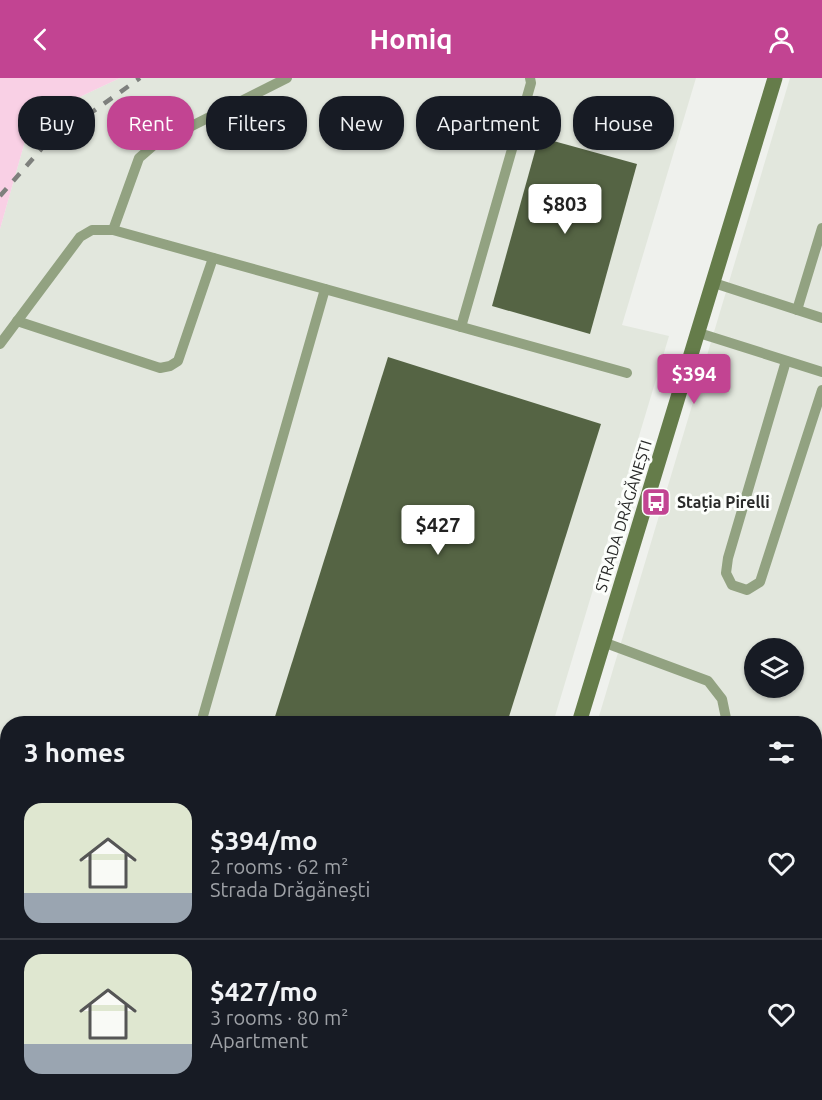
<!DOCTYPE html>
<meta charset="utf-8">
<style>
body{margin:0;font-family:Ubuntu,sans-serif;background:#242831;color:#f1f3f6;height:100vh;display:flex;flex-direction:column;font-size:22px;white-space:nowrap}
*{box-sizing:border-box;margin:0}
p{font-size:20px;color:#9ea1a6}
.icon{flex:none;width:33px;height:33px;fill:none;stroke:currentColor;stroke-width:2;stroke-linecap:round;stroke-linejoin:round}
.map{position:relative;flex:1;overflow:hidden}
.side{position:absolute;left:0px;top:638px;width:822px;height:386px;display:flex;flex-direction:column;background:#171b24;border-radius:24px 24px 0 0;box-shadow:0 2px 4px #0004}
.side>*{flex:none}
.hud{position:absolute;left:18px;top:18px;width:786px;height:54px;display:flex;gap:12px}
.controls{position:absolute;left:744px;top:560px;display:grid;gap:12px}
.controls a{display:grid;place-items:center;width:60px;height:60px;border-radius:50%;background:#171b24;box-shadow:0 2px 4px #0004;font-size:30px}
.price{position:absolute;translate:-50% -51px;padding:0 14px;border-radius:6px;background:#fff;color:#222;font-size:20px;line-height:39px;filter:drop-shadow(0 2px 3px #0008)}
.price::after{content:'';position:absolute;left:50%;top:36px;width:18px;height:14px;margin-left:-9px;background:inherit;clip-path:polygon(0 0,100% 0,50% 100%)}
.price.on{background:#c24492;color:#fff}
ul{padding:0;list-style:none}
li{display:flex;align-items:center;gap:18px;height:150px;padding:0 24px}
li+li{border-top:2px solid #363941}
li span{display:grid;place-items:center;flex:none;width:168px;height:120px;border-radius:18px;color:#555}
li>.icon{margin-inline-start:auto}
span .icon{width:72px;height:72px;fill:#fffc;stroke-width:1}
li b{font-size:26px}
h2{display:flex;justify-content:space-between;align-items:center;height:72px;padding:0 24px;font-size:26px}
.tag{padding:0 21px;border-radius:24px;background:#171b24;box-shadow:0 2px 4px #0004;font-size:21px;line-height:54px}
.tag.on{background:#c24492;color:#fff}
header{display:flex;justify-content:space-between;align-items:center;height:78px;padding:0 24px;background:#c24492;color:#fff;font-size:27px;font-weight:600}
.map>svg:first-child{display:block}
.built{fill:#e2e7dd;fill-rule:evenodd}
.green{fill:#f9d0e5}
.building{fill:#556444}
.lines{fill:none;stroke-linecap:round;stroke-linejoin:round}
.service{stroke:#92a281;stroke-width:10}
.secondary{stroke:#657c4a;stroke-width:15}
.rail{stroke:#7e807d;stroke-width:4.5;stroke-dasharray:10 10;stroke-linecap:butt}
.labels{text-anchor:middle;stroke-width:6;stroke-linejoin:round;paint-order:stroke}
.poi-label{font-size:16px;font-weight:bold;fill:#282928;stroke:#fcfefb;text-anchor:start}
.street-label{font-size:16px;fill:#282928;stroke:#fcfefb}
</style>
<header><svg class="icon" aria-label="back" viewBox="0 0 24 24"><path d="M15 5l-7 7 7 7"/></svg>Homiq<svg class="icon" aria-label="person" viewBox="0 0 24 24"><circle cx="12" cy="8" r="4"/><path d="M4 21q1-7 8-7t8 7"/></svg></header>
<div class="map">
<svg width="822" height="1022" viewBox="0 0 822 1022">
<rect width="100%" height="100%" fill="#eff1ed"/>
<g class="built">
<path d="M120,0H696L622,247L669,258L553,645H8V1016H442L441,1022H0V151L31,42Z"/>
<path d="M790,0H822V1022H484L486,1016H814V645H597ZM754,570H794V609H754Z"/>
</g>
<path class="green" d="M0,0H120L31,42L0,151Z"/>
<g class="building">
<path d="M539,59L637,86L590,256L492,228Z"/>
<path d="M388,279L601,346L507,645H273Z"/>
<path d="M821,809H822V960L814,958V832Z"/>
<path d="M814,995L822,998V1022H746L748,1016H814Z"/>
<path d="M156,1016H390L388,1022H154Z"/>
</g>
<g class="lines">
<g class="service">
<path d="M113,152L139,80L154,67L287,0"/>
<path d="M714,205L822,240"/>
<path d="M797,232L822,150"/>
<path d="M17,243L160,290L170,288L178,283L213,180"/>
<path d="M461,249L531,5L530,0"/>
<path d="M699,255L822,294"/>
<path d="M0,266L80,159L92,152H113L627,295"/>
<path d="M786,283L728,480L726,495L732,507L747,512L760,504L822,312"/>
<path d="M603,564L708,603L722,621L727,645"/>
<path d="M201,645L325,211"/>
<path d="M814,692L822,675"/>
<path d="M0,843L8,846"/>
<path d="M566,1016L568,1022"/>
<path d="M115,1022L117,1016"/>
<path d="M517,1022L519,1016"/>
<path d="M649,1022L659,1016"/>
</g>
<g class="secondary">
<path d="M579,645L775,0"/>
<path d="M469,1022L471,1016"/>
</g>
<path class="rail" d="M0,118L43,69L140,0"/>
</g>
<defs>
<g id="bus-square" transform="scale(1.5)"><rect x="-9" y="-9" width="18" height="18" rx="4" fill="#c24492" stroke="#fcfefb"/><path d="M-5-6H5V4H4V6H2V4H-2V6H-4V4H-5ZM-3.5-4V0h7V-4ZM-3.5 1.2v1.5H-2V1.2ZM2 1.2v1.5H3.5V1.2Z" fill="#fff"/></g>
</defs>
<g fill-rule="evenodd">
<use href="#bus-square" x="656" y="424"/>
</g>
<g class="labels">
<g class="poi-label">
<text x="677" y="430">Stația Pirelli</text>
</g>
<g class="street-label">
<text transform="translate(623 438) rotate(-73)" y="6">STRADA DRĂGĂNEȘTI</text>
</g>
</g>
</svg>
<div class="controls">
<a><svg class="icon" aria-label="layers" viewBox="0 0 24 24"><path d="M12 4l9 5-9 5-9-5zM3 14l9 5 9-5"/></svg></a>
</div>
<b class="price" style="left:565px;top:157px">$803</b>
<b class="price on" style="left:694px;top:327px">$394</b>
<b class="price" style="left:438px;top:478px">$427</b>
<div class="hud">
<a class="tag">Buy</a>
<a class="tag on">Rent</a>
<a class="tag">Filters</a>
<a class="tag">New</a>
<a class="tag">Apartment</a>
<a class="tag">House</a>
</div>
<section class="side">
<h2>3 homes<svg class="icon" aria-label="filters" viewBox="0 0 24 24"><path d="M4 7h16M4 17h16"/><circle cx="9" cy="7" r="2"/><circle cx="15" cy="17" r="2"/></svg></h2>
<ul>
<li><span style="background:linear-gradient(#dfe7d0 75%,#9aa5b1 0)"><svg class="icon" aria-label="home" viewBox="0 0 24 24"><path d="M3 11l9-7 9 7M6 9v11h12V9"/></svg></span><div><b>$394/mo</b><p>2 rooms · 62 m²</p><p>Strada Drăgănești</p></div><svg class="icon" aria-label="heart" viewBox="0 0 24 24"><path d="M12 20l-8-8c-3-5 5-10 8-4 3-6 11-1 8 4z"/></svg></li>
<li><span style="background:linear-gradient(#dfe7d0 75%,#9aa5b1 0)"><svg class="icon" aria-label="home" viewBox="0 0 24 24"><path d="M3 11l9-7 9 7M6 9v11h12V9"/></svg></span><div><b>$427/mo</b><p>3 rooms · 80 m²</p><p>Apartment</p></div><svg class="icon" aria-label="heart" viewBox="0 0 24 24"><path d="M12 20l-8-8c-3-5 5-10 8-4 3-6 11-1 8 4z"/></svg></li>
</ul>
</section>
</div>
